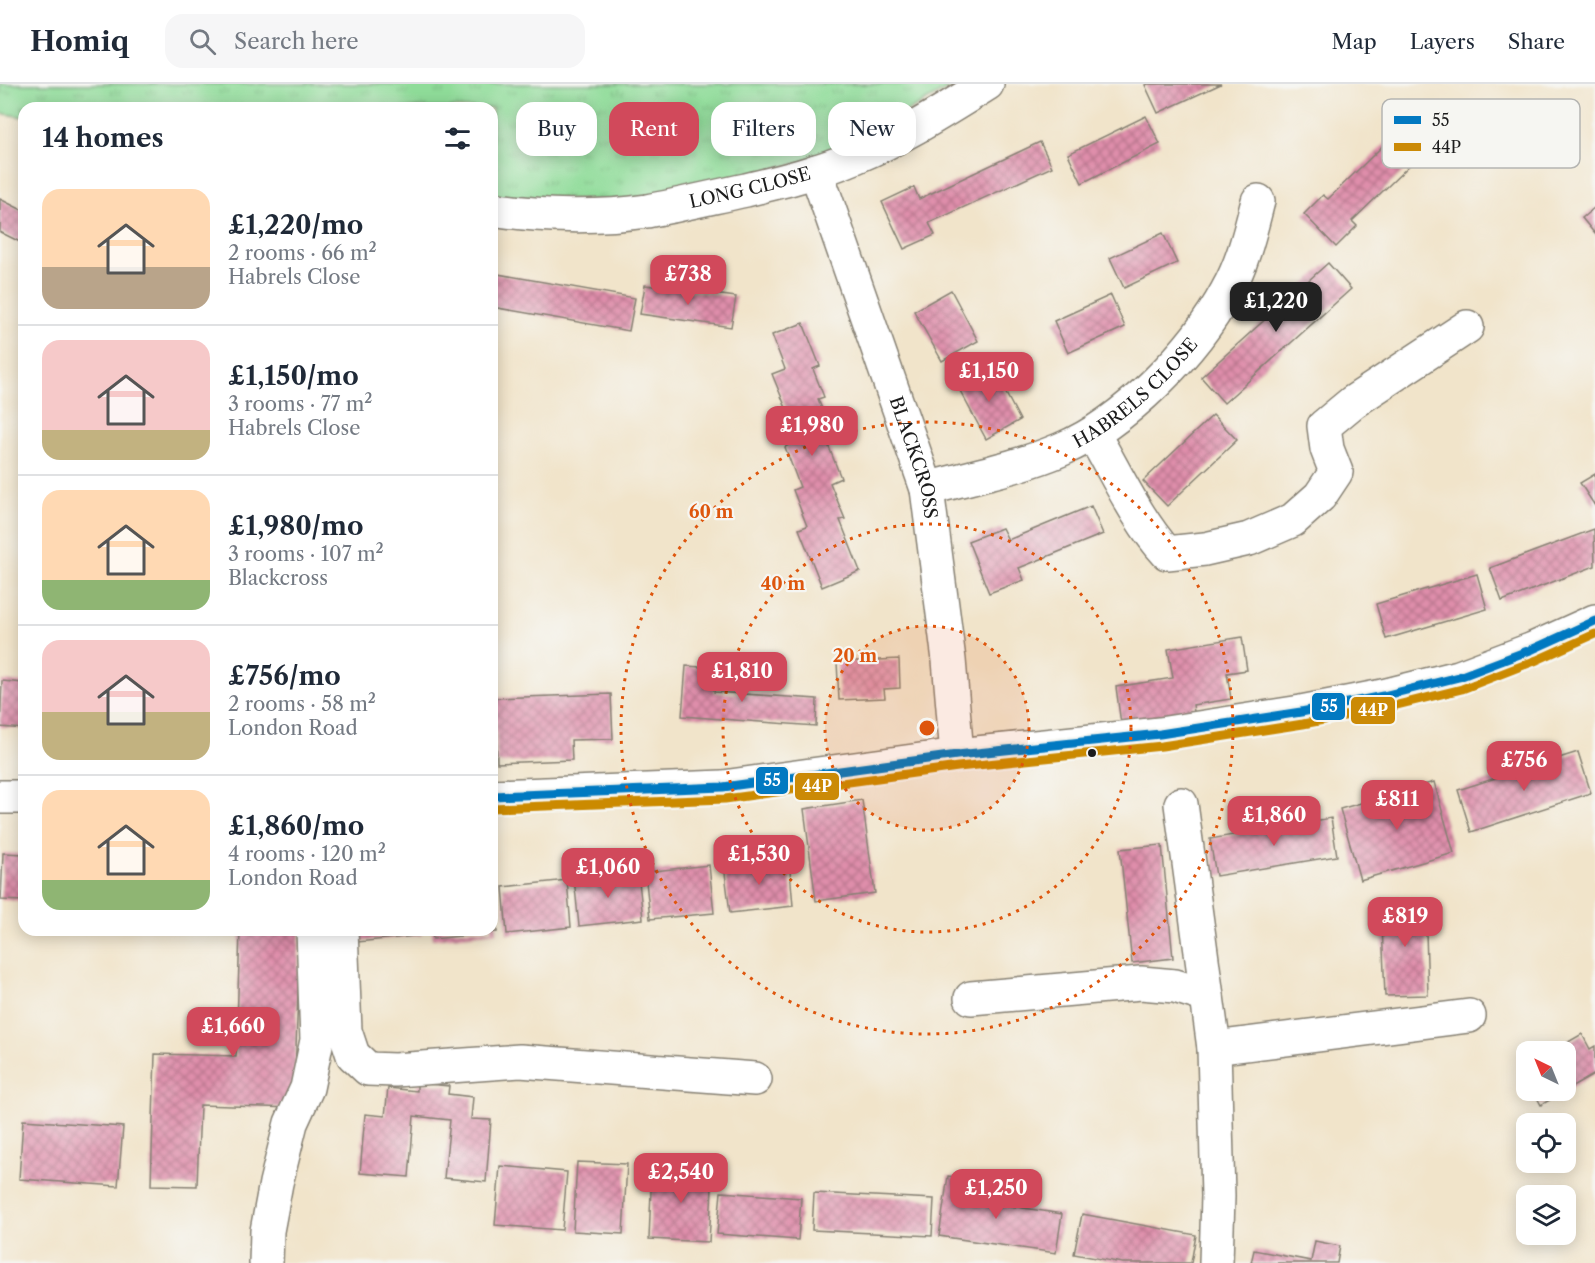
<!DOCTYPE html>
<meta charset="utf-8">
<style>
body{margin:0;font-family:"Libre Caslon Text",serif;background:#f6f6f7;color:#1f2937;height:100vh;display:flex;flex-direction:column;font-size:22px;white-space:nowrap}
*{box-sizing:border-box;margin:0}
p{font-size:20px;color:#747a83}
.icon{flex:none;width:33px;height:33px;fill:none;stroke:currentColor;stroke-width:2;stroke-linecap:round;stroke-linejoin:round}
.map{position:relative;flex:1;overflow:hidden}
.sheet{position:absolute;left:18px;top:18px;width:480px;height:834px;display:flex;flex-direction:column;background:#fff;border-radius:18px;box-shadow:0 3px 15px #0003}
.sheet>*{flex:none}
.guide{position:absolute;left:516px;top:18px;width:570px;height:54px;display:flex;gap:12px}
.needle{width:39px;rotate:317deg}
.tools{position:absolute;left:1516px;top:957px;display:grid;gap:12px}
.tools a{display:grid;place-items:center;width:60px;height:60px;border-radius:12px;background:#fff;box-shadow:0 3px 15px #0003;font-size:30px}
.price{position:absolute;translate:-50% -51px;padding:0 14px;border-radius:12px;background:#d1495b;color:#fff;font-size:20px;line-height:39px;filter:drop-shadow(0 2px 3px #0008)}
.price::after{content:'';position:absolute;left:50%;top:36px;width:18px;height:14px;margin-left:-9px;background:inherit;clip-path:polygon(0 0,100% 0,50% 100%)}
.price.selected{background:#222;color:#fff}
ul{padding:0;list-style:none}
li{display:flex;align-items:center;gap:18px;height:150px;padding:0 24px}
li+li{border-top:2px solid #e0e1e3}
li span{display:grid;place-items:center;flex:none;width:168px;height:120px;border-radius:18px;color:#555}
li>.icon{margin-inline-start:auto}
span .icon{width:72px;height:72px;fill:#fffc;stroke-width:1}
li b{font-size:26px}
h2{display:flex;justify-content:space-between;align-items:center;height:72px;padding:0 24px;font-size:26px}
.pill{padding:0 21px;border-radius:18px;background:#fff;box-shadow:0 3px 15px #0003;font-size:21px;line-height:54px}
.pill.selected{background:#d1495b;color:#fff}
header{display:flex;align-items:center;gap:36px;box-sizing:border-box;height:84px;padding:0 30px;background:#fff;border-bottom:2px solid #e0e1e3}
header strong{font-size:28px}
nav{display:flex;gap:33px;margin-inline-start:auto;font-size:21px}
.search{width:420px;height:54px;background:#f6f6f7;display:flex;align-items:center;gap:15px;box-sizing:border-box;padding:0 21px;border-radius:18px;color:#747a83;font-size:22px}
.map>svg:first-child{display:block}
.park{fill:url(#park-tufts);stroke:#567c5a;stroke-width:1.5}
.building{fill:url(#building-cross-hatch)}
.lines{fill:none;stroke-linecap:round;stroke-linejoin:round}
.minor-casing{stroke:#868073;stroke-width:36}
.minor{stroke:#fff;stroke-width:33}
.bus-1-casing{stroke:#f6f6f2;stroke-width:14}
.bus-2-casing{stroke:#f6f6f2;stroke-width:14}
.bus-1{stroke:#0279c1;stroke-width:9}
.bus-2{stroke:#cb8a06;stroke-width:9}
.ring{fill:none;stroke:#de560d;stroke-width:3;stroke-dasharray:3 6}
.bus-dot{fill:#1c1c1c;stroke:#f6f6f2;stroke-width:2}
.labels{text-anchor:middle;stroke-width:4.5;stroke-linejoin:round;paint-order:stroke}
.street-label{font-size:18px;fill:#1c1c1c;stroke:#f6f6f2}
.key{fill:#f6f6f2;stroke:#b5b5b2;stroke-width:1.5}
.key-label{font-size:16px;fill:#1c1c1c}
.centre{fill:#de560d;stroke:#f6f6f2;stroke-width:3}
.ring-label{font-size:18px;text-anchor:middle;font-weight:bold;fill:#de560d;stroke:#f6f6f2;stroke-width:4.5;stroke-linejoin:round;paint-order:stroke}
.line-badge{stroke:#f6f6f2;stroke-width:2}
.badge-label{font-size:16px;text-anchor:middle;font-weight:bold;fill:#fff}
</style>
<header>
<strong>Homiq</strong>
<div class="search"><svg class="icon" aria-label="search" viewBox="0 0 24 24"><circle cx="10" cy="10" r="6"/><path d="M15 15l6 6"/></svg>Search here</div>
<nav><a>Map</a><a>Layers</a><a>Share</a></nav>
</header>
<div class="map">
<svg width="1595" height="1179" viewBox="0 0 1595 1179">
<defs>
<pattern id="park-tufts" width="24" height="20" patternUnits="userSpaceOnUse" patternTransform="scale(1.5)"><rect width="24" height="20" fill="#8fdc99"/><path d="M3 7l-1-3M5 7V3M7 7l1-3M15 17l-1-3M17 17v-4M19 17l1-3" fill="none" stroke="#7bbc83"/></pattern>
<pattern id="building-cross-hatch" width="8" height="8" patternUnits="userSpaceOnUse" patternTransform="scale(1.5)"><rect width="8" height="8" fill="#df8eab"/><path d="M0 0l8 8M0 8l8-8" fill="none" stroke="#b4738a"/></pattern>
</defs>
<rect width="100%" height="100%" fill="#f6f6f2"/>
<filter id="ink" filterUnits="userSpaceOnUse"><feTurbulence type="fractalNoise" baseFrequency=".0167" numOctaves="2"/><feDisplacementMap in="SourceGraphic" scale="12" xChannelSelector="R" yChannelSelector="G"/><feConvolveMatrix kernelMatrix="1 2 1 2 8 2 1 2 1" color-interpolation-filters="sRGB"/></filter>
<filter id="wash" filterUnits="userSpaceOnUse"><feTurbulence type="fractalNoise" baseFrequency=".008" numOctaves="4" result="noise"/><feDisplacementMap in="SourceGraphic" scale="24" xChannelSelector="R" yChannelSelector="G"/><feGaussianBlur stdDeviation="1.35" result="paint"/><feColorMatrix in="noise" values="0 0 0 0 0 0 0 0 0 0 0 0 0 0 0 0 0 1.4 0 .05"/><feComposite in="paint" operator="in"/></filter>
<g filter="url(#wash)">
<rect width="100%" height="100%" fill="#f1e4ca"/>
<path class="park" d="M0,0H957L824,73L640,116L492,115V24H24V33L0,29Z"/>
<g id="blocks">
<g class="building">
<path d="M1148,0H1221L1158,29L1145,1Z"/>
<path d="M1146,32L1160,60L1082,99L1068,70Z"/>
<path d="M1393,52L1416,75L1352,137L1357,142L1336,163L1304,130L1323,111L1328,115Z"/>
<path d="M1040,58L1052,83L929,139L935,151L904,165L882,118L914,103L919,115Z"/>
<path d="M0,115L24,127V160L0,148Z"/>
<path d="M1595,123V150L1582,134Z"/>
<path d="M1163,149L1177,179L1124,204L1110,174Z"/>
<path d="M1328,179L1351,205L1224,319L1201,293Z"/>
<path d="M492,189L635,214L629,247L492,223Z"/>
<path d="M645,201L736,213L731,243L640,230Z"/>
<path d="M951,206L978,257L942,277L914,227Z"/>
<path d="M1111,211L1125,243L1068,269L1054,237Z"/>
<path d="M803,239L820,282L813,285L824,313L818,315L834,355L827,358L841,394L830,399L845,435L840,436L860,487L822,503L799,445L807,442L793,406L800,403L785,363L793,359L779,326L786,324L772,290L785,285L772,251Z"/>
<path d="M992,283L1020,336L986,355L957,301Z"/>
<path d="M1213,331L1237,356L1167,422L1143,397Z"/>
<path d="M1595,390V422L1580,399Z"/>
<path d="M1091,422L1103,450L1019,484L1024,496L989,509L968,457L1002,444L1008,456Z"/>
<path d="M1594,445L1595,482L1502,517L1490,484Z"/>
<path d="M1477,490L1487,525L1386,555L1376,520Z"/>
<path d="M1242,553L1247,586L1227,589L1231,615L1193,621L1194,628L1121,640L1116,603L1173,594L1168,565Z"/>
<path d="M899,575L900,604L884,605L885,614L839,616L837,578Z"/>
<path d="M686,582L716,584L714,608L817,615L816,642L682,632Z"/>
<path d="M2,597L24,599V645L0,643Z"/>
<path d="M611,610L613,655L571,656L572,676L497,679L495,614Z"/>
<path d="M1578,668L1591,709L1471,748L1458,706Z"/>
<path d="M1434,698L1454,769L1360,796L1340,725Z"/>
<path d="M862,716L875,809L816,817L804,725Z"/>
<path d="M1331,734L1337,772L1216,792L1210,755Z"/>
<path d="M1162,761L1173,874L1132,879L1120,765Z"/>
<path d="M3,769L24,770V817L1,816Z"/>
<path d="M789,775L793,822L730,829L724,781Z"/>
<path d="M709,781L714,829L650,835L645,788Z"/>
<path d="M638,788L643,835L579,842L574,794Z"/>
<path d="M567,796L571,843L507,850L503,803Z"/>
<path d="M1425,816L1428,911L1385,912L1381,817Z"/>
<path d="M492,818H494L497,848L433,855L432,846H492Z"/>
<path d="M240,846H300L294,1024L200,1021L197,1102L151,1101L155,970L236,972Z"/>
<path d="M357,846H422V851L358,858Z"/>
<path d="M1582,950L1590,965L1595,962V990L1541,1021L1533,1006H1566V968H1551Z"/>
<path d="M417,999L449,1002L448,1010L473,1013L471,1035L491,1036L486,1098L444,1094L450,1036L414,1032L409,1093L360,1089L365,1030L385,1032L388,1004L417,1007Z"/>
<path d="M23,1036L123,1043L118,1102L19,1095Z"/>
<path d="M577,1078L627,1080L623,1150L573,1147Z"/>
<path d="M500,1082L567,1088L562,1146L495,1141Z"/>
<path d="M652,1083L713,1086L709,1158L649,1155Z"/>
<path d="M948,1092L980,1097L978,1117L1062,1130L1056,1169L939,1152Z"/>
<path d="M721,1108L801,1114L798,1156L717,1150Z"/>
<path d="M814,1109L934,1115L932,1152L812,1146Z"/>
<path d="M1082,1130L1196,1151L1191,1179H1122L1074,1170Z"/>
<path d="M1315,1157L1340,1162L1337,1179H1251L1254,1166L1311,1177Z"/>
</g>
</g>
</g>
<g filter="url(#ink)">
<use href="#blocks" fill-opacity="0" stroke="#868073" stroke-width="1.5"/>
<g class="lines">
<g class="minor-casing">
<g id="minor">
<path id="s1" d="M816,87L927,405L949,576L957,671"/>
<path id="s2" d="M492,125C541,133 598,134 647,127C680,121 713,113 746,106C783,97 820,88 855,73C902,54 945,26 987,0"/>
<path d="M1093,350C1116,389 1137,436 1167,469L1205,465L1249,455L1293,436L1320,412L1336,388L1327,365L1324,342L1353,318L1467,243"/>
<path id="s3" d="M927,405C972,392 1018,384 1062,365C1124,339 1195,267 1227,207C1243,179 1250,148 1258,117"/>
<path d="M492,712L723,703L957,671L1160,650L1301,628L1383,612L1459,593L1533,565L1595,537"/>
<path d="M0,713H24"/>
<path d="M1181,720L1214,964L1218,1112L1216,1179"/>
<path d="M341,846L345,947L353,971L368,985L395,986L520,977L755,995"/>
<path d="M971,914L1141,899L1175,902L1207,912"/>
<path d="M1214,964L1469,932"/>
<path d="M266,1179L267,1147L276,1099L291,1039L307,1004L317,956L313,846"/>
</g>
</g>
<use href="#minor" class="minor"/>
<g class="bus-1-casing">
<path id="bus-1" d="M492,712L723,703L957,671L1160,650L1301,628L1383,612L1459,593L1533,565L1595,537"/>
</g>
<g class="bus-2-casing">
<path id="bus-2" d="M492,724L725,715L958,683L1162,662L1303,640L1385,624L1462,605L1537,576L1595,550"/>
</g>
<use href="#bus-1" class="bus-1"/>
<use href="#bus-2" class="bus-2"/>
</g>
</g>
<circle cx="927" cy="644" r="102" fill="#de560d" fill-opacity=".12"/>
<g class="ring">
<circle cx="927" cy="644" r="102"/>
<circle cx="927" cy="644" r="204"/>
<circle cx="927" cy="644" r="306"/>
</g>
<circle class="bus-dot" cx="1092" cy="669" r="5"/>
<g class="labels">
<g class="street-label">
<text dy="6" stroke="none"><textPath href="#s2" startOffset="261">LONG CLOSE</textPath></text>
<text dy="6" stroke="none"><textPath href="#s3" startOffset="234">HABRELS CLOSE</textPath></text>
<text dy="6" stroke="none"><textPath href="#s1" startOffset="303">BLACKCROSS</textPath></text>
</g>
</g>
<rect x="1382" y="15" width="198" height="69" rx="9" class="key"/>
<rect x="1394" y="32" width="27" height="8" fill="#0279c1"/>
<rect x="1394" y="59" width="27" height="8" fill="#cb8a06"/>
<g class="key-label">
<text x="1432" y="42">55</text>
<text x="1432" y="69">44P</text>
</g>
<circle cx="927" cy="644" r="9" class="centre"/>
<g class="ring-label">
<text x="711" y="434">60 m</text>
<text x="783" y="506">40 m</text>
<text x="855" y="578">20 m</text>
</g>
<g class="line-badge">
<rect x="1311" y="608" width="35" height="29" rx="6" fill="#0279c1"/>
<rect x="1350" y="612" width="46" height="29" rx="6" fill="#cb8a06"/>
<rect x="755" y="682" width="34" height="29" rx="6" fill="#0279c1"/>
<rect x="794" y="688" width="46" height="29" rx="6" fill="#cb8a06"/>
</g>
<g class="badge-label">
<text x="1329" y="628">55</text>
<text x="1373" y="632">44P</text>
<text x="772" y="702">55</text>
<text x="817" y="708">44P</text>
</g>
</svg>
<div class="tools">
<a><svg class="needle" viewBox="-14 -14 28 28"><path d="M0-13l5 13h-10z" fill="#e53935"/><path d="M0 13l5-13h-10z" fill="#747a83"/></svg></a>
<a><svg class="icon" aria-label="locate" viewBox="0 0 24 24"><circle cx="12" cy="12" r="6"/><path d="M12 2v4M12 18v4M2 12h4M18 12h4"/></svg></a>
<a><svg class="icon" aria-label="layers" viewBox="0 0 24 24"><path d="M12 4l9 5-9 5-9-5zM3 14l9 5 9-5"/></svg></a>
</div>
<b class="price" style="left:688px;top:222px">£738</b>
<b class="price selected" style="left:1276px;top:249px">£1,220</b>
<b class="price" style="left:989px;top:319px">£1,150</b>
<b class="price" style="left:812px;top:373px">£1,980</b>
<b class="price" style="left:742px;top:619px">£1,810</b>
<b class="price" style="left:1524px;top:708px">£756</b>
<b class="price" style="left:1397px;top:747px">£811</b>
<b class="price" style="left:1274px;top:763px">£1,860</b>
<b class="price" style="left:759px;top:802px">£1,530</b>
<b class="price" style="left:608px;top:815px">£1,060</b>
<b class="price" style="left:1405px;top:864px">£819</b>
<b class="price" style="left:233px;top:974px">£1,660</b>
<b class="price" style="left:681px;top:1120px">£2,540</b>
<b class="price" style="left:996px;top:1136px">£1,250</b>
<div class="guide">
<a class="pill">Buy</a>
<a class="pill selected">Rent</a>
<a class="pill">Filters</a>
<a class="pill">New</a>
</div>
<section class="sheet">
<h2>14 homes<svg class="icon" aria-label="filters" viewBox="0 0 24 24"><path d="M4 7h16M4 17h16"/><circle cx="9" cy="7" r="2"/><circle cx="15" cy="17" r="2"/></svg></h2>
<ul>
<li><span style="background:linear-gradient(#ffd9b3 65%,#b9a48a 0)"><svg class="icon" aria-label="home" viewBox="0 0 24 24"><path d="M3 11l9-7 9 7M6 9v11h12V9"/></svg></span><div><b>£1,220/mo</b><p>2 rooms · 66 m²</p><p>Habrels Close</p></div></li>
<li><span style="background:linear-gradient(#f6c9c9 75%,#c2b280 0)"><svg class="icon" aria-label="home" viewBox="0 0 24 24"><path d="M3 11l9-7 9 7M6 9v11h12V9"/></svg></span><div><b>£1,150/mo</b><p>3 rooms · 77 m²</p><p>Habrels Close</p></div></li>
<li><span style="background:linear-gradient(#ffd9b3 75%,#8fb573 0)"><svg class="icon" aria-label="home" viewBox="0 0 24 24"><path d="M3 11l9-7 9 7M6 9v11h12V9"/></svg></span><div><b>£1,980/mo</b><p>3 rooms · 107 m²</p><p>Blackcross</p></div></li>
<li><span style="background:linear-gradient(#f6c9c9 60%,#c2b280 0)"><svg class="icon" aria-label="home" viewBox="0 0 24 24"><path d="M3 11l9-7 9 7M6 9v11h12V9"/></svg></span><div><b>£756/mo</b><p>2 rooms · 58 m²</p><p>London Road</p></div></li>
<li><span style="background:linear-gradient(#ffd9b3 75%,#8fb573 0)"><svg class="icon" aria-label="home" viewBox="0 0 24 24"><path d="M3 11l9-7 9 7M6 9v11h12V9"/></svg></span><div><b>£1,860/mo</b><p>4 rooms · 120 m²</p><p>London Road</p></div></li>
</ul>
</section>
</div>
